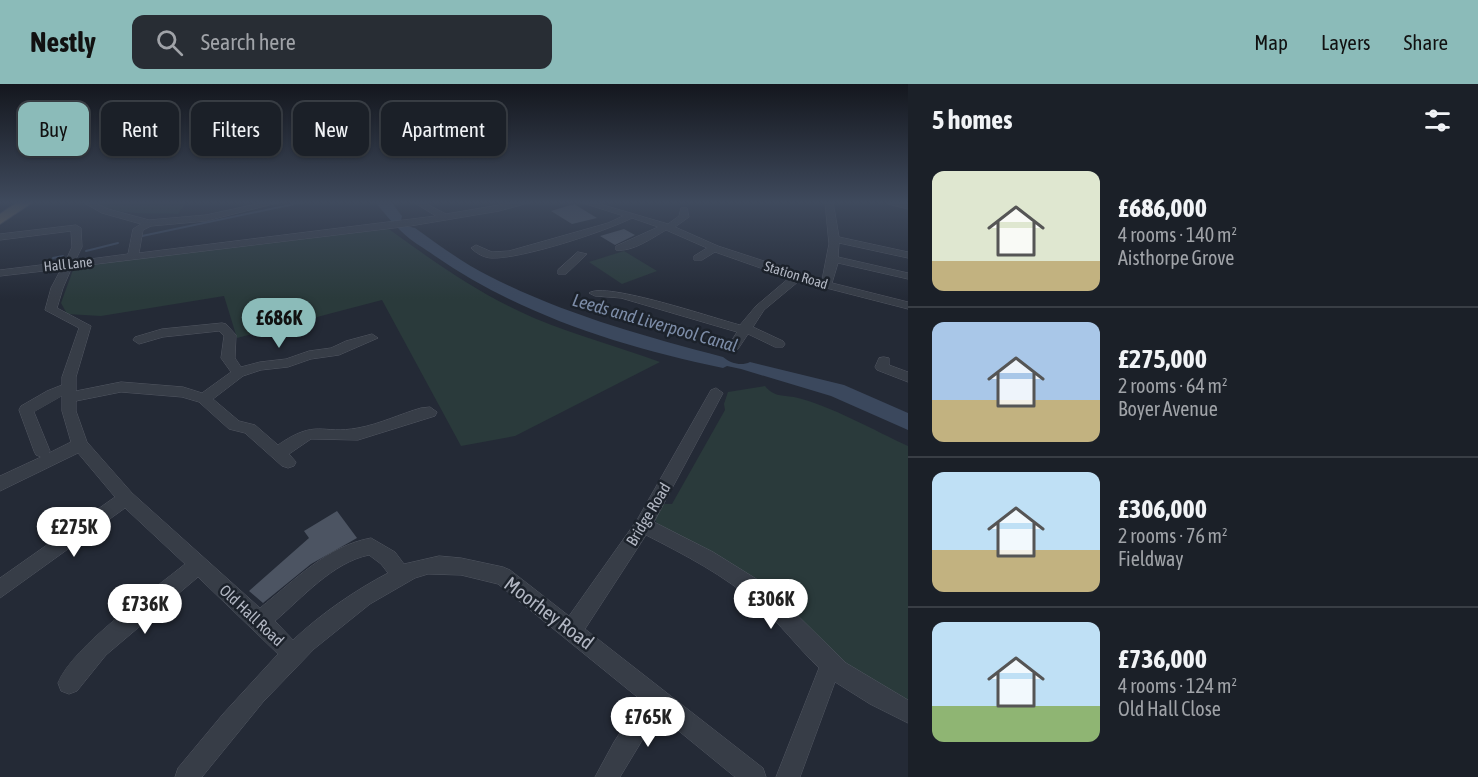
<!DOCTYPE html>
<meta charset="utf-8">
<style>
body{margin:0;font-family:"Asap Condensed",sans-serif;background:#282d34;color:#f1f3f6;height:100vh;display:flex;flex-direction:column;font-size:22px;white-space:nowrap}
*{box-sizing:border-box;margin:0}
p{font-size:20px;color:#a0a3a8}
.icon{flex:none;width:33px;height:33px;fill:none;stroke:currentColor;stroke-width:2;stroke-linecap:round;stroke-linejoin:round}
.map{position:relative;flex:1;overflow:hidden}
.details{display:flex;flex-direction:column;background:#1b2028;width:570px}
.details>*{flex:none}
.hud{position:absolute;left:18px;top:18px;width:570px;height:54px;display:flex;gap:12px}
.price{position:absolute;translate:-50% -51px;padding:0 14px;border-radius:21px;background:#fff;color:#222;font-size:20px;line-height:39px;filter:drop-shadow(0 2px 3px #0008)}
.price::after{content:'';position:absolute;left:50%;top:36px;width:18px;height:14px;margin-left:-9px;background:inherit;clip-path:polygon(0 0,100% 0,50% 100%)}
.price.active{background:#8bbbb9;color:#111}
ul{padding:0;list-style:none}
li{display:flex;align-items:center;gap:18px;height:150px;padding:0 24px}
li+li{border-top:2px solid #393e45}
li span{display:grid;place-items:center;flex:none;width:168px;height:120px;border-radius:12px;color:#555}
li>.icon{margin-inline-start:auto}
span .icon{width:72px;height:72px;fill:#fffc;stroke-width:1}
li b{font-size:26px}
h2{display:flex;justify-content:space-between;align-items:center;height:72px;padding:0 24px;font-size:26px}
.tag{padding:0 21px;border-radius:12px;background:#1b2028;box-shadow:0 2px 4px #0004,0 0 0 2px #393e45;font-size:21px;line-height:54px}
.tag.active{background:#8bbbb9;color:#111}
header{display:flex;align-items:center;gap:36px;box-sizing:border-box;height:84px;padding:0 30px;background:#8bbbb9;color:#111}
header strong{font-size:28px}
nav{display:flex;gap:33px;margin-inline-start:auto;font-size:21px}
.search{width:420px;height:54px;background:#282d34;display:flex;align-items:center;gap:15px;box-sizing:border-box;padding:0 21px;border-radius:12px;color:#a0a3a8;font-size:22px}
main{display:flex;flex:1;min-height:0}
.map>svg:first-child{display:block}
.green{fill:#2a3a3b}
.water{fill:#3b485d}
.lines{fill:none;stroke-linecap:round;stroke-linejoin:round}
.stream{stroke:#3b485d;stroke-width:2}
.building{fill:#4c5462}
.minor-casing{stroke:#525762;stroke-width:1}
.highway-casing{stroke:#424752;stroke-width:2}
.minor{fill:#373d47;fill-rule:evenodd}
.highway{fill:#6c6455;fill-rule:evenodd}
.labels{text-anchor:middle;stroke-width:5;stroke-linejoin:round;paint-order:stroke}
.far-street-label{font-size:14px;fill:#b2b7c3;stroke:#1c222b}
.street-label{font-size:16px;fill:#b2b7c3;stroke:#1c222b}
.water-label{font-size:18px;font-style:italic;fill:#7d8da8;stroke:#1c222b}
.near-street-label{font-size:20px;fill:#b2b7c3;stroke:#1c222b}
</style>
<header>
<strong>Nestly</strong>
<div class="search"><svg class="icon" aria-label="search" viewBox="0 0 24 24"><circle cx="10" cy="10" r="6"/><path d="M15 15l6 6"/></svg>Search here</div>
<nav><a>Map</a><a>Layers</a><a>Share</a></nav>
</header>
<main>
<div class="map">
<svg width="908" height="693" viewBox="0 0 908 693">
<rect width="100%" height="100%" fill="#242a36"/>
<g class="green">
<path d="M97,118H186L178,130C157,129 111,132 97,118Z"/>
<path d="M386,143C433,177 480,211 534,234C575,251 619,263 660,278L515,352L461,362L382,216L237,254L224,212L101,232L67,230L61,219L73,186L83,181Z"/>
<path d="M624,167L657,187L622,200L589,178Z"/>
<path d="M765,302C774,313 782,311 794,313C830,321 875,347 908,362V622L881,609L657,440L654,432L660,420H672L725,326L724,320L728,308Z"/>
</g>
<path class="water" d="M375,118H391L402,132L401,137L406,142L415,144C439,161 463,179 489,192C563,230 643,252 723,273C731,280 742,282 750,278L844,301L908,329V346L831,312L741,285L727,282L723,284C622,263 520,231 435,172C424,164 411,157 402,148C392,139 384,128 375,118Z"/>
<g class="lines">
<g class="stream">
<path d="M142,152L304,118"/>
<path d="M86,167L118,159"/>
<path d="M53,174L63,172"/>
</g>
</g>
<g class="building">
<path d="M574,120L597,134L572,140L551,127Z"/>
<path d="M624,145L635,151L615,161L600,152Z"/>
<path d="M337,427L357,454L311,480L263,519L249,507L309,454L304,447Z"/>
</g>
<g class="lines">
<g class="minor-casing">
<g id="minor">
<path d="M83,118H93L108,125L149,136L206,131L266,118H281L206,137L151,142L143,146L139,169L436,132L413,118H423L446,130L517,118H532L499,127L410,142L72,183L63,204L57,224L91,242L76,293V307L121,298L183,303L202,309L231,288L221,274L224,252L219,247L163,253L139,260L133,256L135,253L162,245L222,239L226,240L236,251L235,274L241,283L260,278L286,275L309,267L331,264L346,257L372,250L378,254L339,271L311,275L288,283L261,286L243,292L213,315L239,337L255,341L278,361C317,334 321,351 358,344C380,340 400,330 421,324L430,323L437,328L435,332L358,356L311,355L289,370L296,378L294,382L288,384L282,382L245,349L229,345L199,318L182,313L121,308L76,317V327L87,358L132,409L260,524C295,496 327,462 371,454L395,468L404,480L439,472L461,474L503,483L510,486L569,532L637,436L711,306L716,304L723,309L654,438L713,468L758,496L789,523L846,579L908,616V639L870,620L835,598L800,693H776L819,584C798,564 780,539 757,520C724,491 685,471 646,451L585,545L763,684L766,693H735L658,630L620,693H595L614,658L641,616L498,500L461,491L428,490L415,494L370,520L314,565L263,618L202,693H175L178,684L223,630L278,570L198,493L106,571L77,607L69,610L61,607L58,599C73,562 152,507 185,480L125,424L0,514V494L115,413L78,369L0,407V392L41,373L36,371L34,367L19,326L21,322L47,307L62,301V293L79,244L45,226L51,204L61,185L0,192V186L65,178L72,163L71,147L0,156V150L76,141L81,144L82,163L75,177L128,170L133,145L141,140L102,129ZM62,312V327L71,358L49,369L50,367L34,328ZM369,471L381,480L388,489C354,507 322,529 293,556L275,537C302,514 333,478 369,471Z"/>
<path d="M580,118H593L668,140L679,132L681,124H687L689,133L675,143L718,162L822,196L829,160L825,118H833L839,153L908,168V174L839,159L838,173L908,189V195L838,179L832,199L908,218V225L799,197L764,226L753,243L783,257L785,260L783,263H775L748,250L738,265L734,266L728,262L737,248L621,214L595,212L589,209C605,197 716,235 740,241L756,222L789,194L715,168L702,176H694V172L707,164L666,146C652,154 633,168 616,166V162L658,143L632,134C604,148 521,175 492,174C484,174 476,169 471,164L476,161L492,168L509,167L608,139L623,132Z"/>
<path d="M887,118L908,119V125L888,120Z"/>
<path d="M578,168L587,170L566,190H558V186Z"/>
<path d="M884,273L889,274V281L908,288V298L877,286L875,283L879,274Z"/>
</g>
</g>
<g class="highway-casing">
<path id="highway" d="M18,118H33L0,140V130Z"/>
</g>
<use href="#minor" class="minor"/>
<use href="#highway" class="highway"/>
</g>
<linearGradient id="sky" x2="0" y2="1"><stop stop-color="#14171e"/><stop offset="0.55" stop-color="#3f4a5d"/><stop offset="1" stop-color="#3f4a5d" stop-opacity="0"/></linearGradient>
<rect width="908" height="215" fill="url(#sky)"/>
<g class="labels">
<g class="far-street-label">
<text transform="translate(68 180) rotate(-6)" y="5">Hall Lane</text>
<text transform="translate(796 191) rotate(17)" y="5">Station Road</text>
</g>
<g class="street-label">
<text transform="translate(648 430) rotate(-59)" y="6">Bridge Road</text>
<text transform="translate(252 531) rotate(43)" y="6">Old Hall Road</text>
</g>
<g class="water-label">
<text transform="translate(655 239) rotate(16)" y="6">Leeds and Liverpool Canal</text>
</g>
<g class="near-street-label">
<text transform="translate(549 529) rotate(37)" y="7">Moorhey Road</text>
</g>
</g>
</svg>
<b class="price active" style="left:279px;top:265px">£686K</b>
<b class="price" style="left:74px;top:474px">£275K</b>
<b class="price" style="left:771px;top:546px">£306K</b>
<b class="price" style="left:145px;top:551px">£736K</b>
<b class="price" style="left:648px;top:664px">£765K</b>
<div class="hud">
<a class="tag active">Buy</a>
<a class="tag">Rent</a>
<a class="tag">Filters</a>
<a class="tag">New</a>
<a class="tag">Apartment</a>
</div>
</div>
<section class="details">
<h2>5 homes<svg class="icon" aria-label="filters" viewBox="0 0 24 24"><path d="M4 7h16M4 17h16"/><circle cx="9" cy="7" r="2"/><circle cx="15" cy="17" r="2"/></svg></h2>
<ul>
<li><span style="background:linear-gradient(#dfe7d0 75%,#c2b280 0)"><svg class="icon" aria-label="home" viewBox="0 0 24 24"><path d="M3 11l9-7 9 7M6 9v11h12V9"/></svg></span><div><b>£686,000</b><p>4 rooms · 140 m²</p><p>Aisthorpe Grove</p></div></li>
<li><span style="background:linear-gradient(#a9c7e8 65%,#c2b280 0)"><svg class="icon" aria-label="home" viewBox="0 0 24 24"><path d="M3 11l9-7 9 7M6 9v11h12V9"/></svg></span><div><b>£275,000</b><p>2 rooms · 64 m²</p><p>Boyer Avenue</p></div></li>
<li><span style="background:linear-gradient(#bfe0f5 65%,#c2b280 0)"><svg class="icon" aria-label="home" viewBox="0 0 24 24"><path d="M3 11l9-7 9 7M6 9v11h12V9"/></svg></span><div><b>£306,000</b><p>2 rooms · 76 m²</p><p>Fieldway</p></div></li>
<li><span style="background:linear-gradient(#bfe0f5 70%,#8fb573 0)"><svg class="icon" aria-label="home" viewBox="0 0 24 24"><path d="M3 11l9-7 9 7M6 9v11h12V9"/></svg></span><div><b>£736,000</b><p>4 rooms · 124 m²</p><p>Old Hall Close</p></div></li>
</ul>
</section>
</main>
